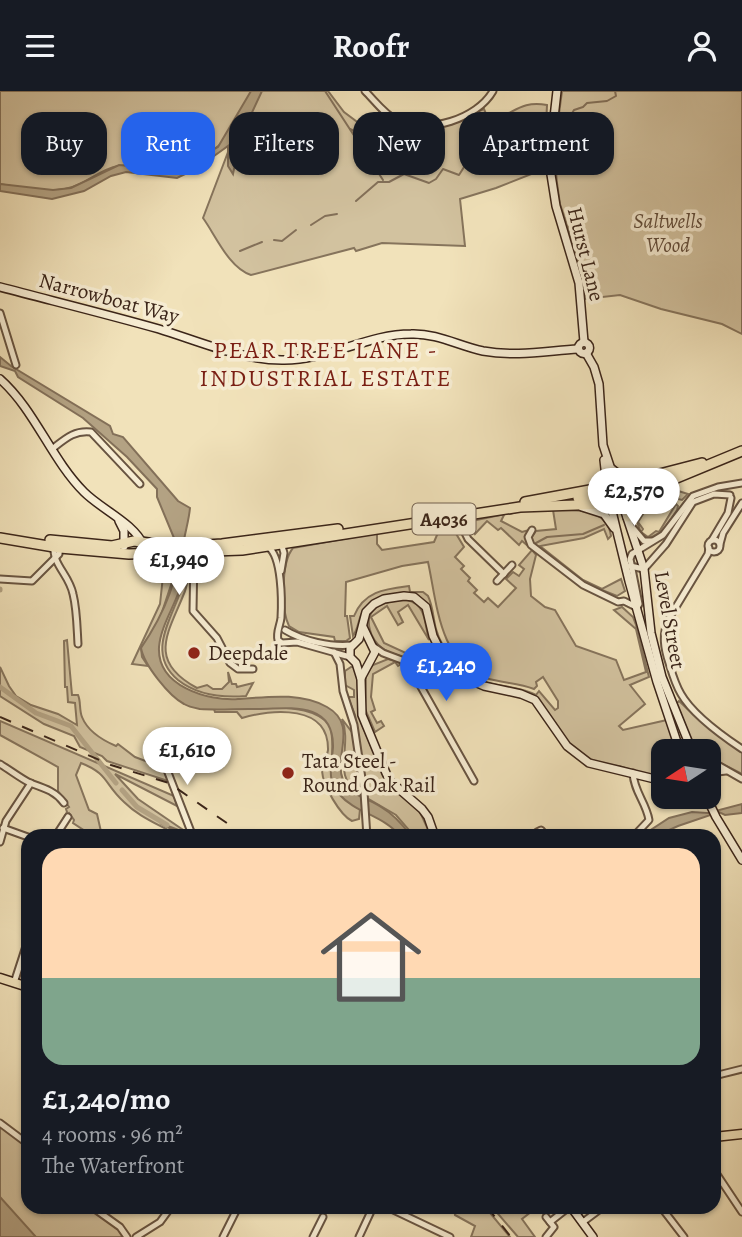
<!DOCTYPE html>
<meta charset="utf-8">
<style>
body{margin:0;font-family:Alegreya,serif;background:#242831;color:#f1f3f6;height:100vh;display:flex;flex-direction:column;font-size:26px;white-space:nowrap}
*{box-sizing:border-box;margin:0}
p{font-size:23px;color:#9ea1a6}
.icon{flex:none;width:38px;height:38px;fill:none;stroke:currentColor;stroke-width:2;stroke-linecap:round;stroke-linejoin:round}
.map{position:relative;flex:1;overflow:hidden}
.panel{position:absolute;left:21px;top:738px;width:700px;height:385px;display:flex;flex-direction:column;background:#171b24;border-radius:21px;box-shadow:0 2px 5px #0004}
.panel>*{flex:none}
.banner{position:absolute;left:21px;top:21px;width:700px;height:63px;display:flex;gap:14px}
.needle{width:46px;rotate:258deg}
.tools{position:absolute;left:651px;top:648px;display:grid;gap:14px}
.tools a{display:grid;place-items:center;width:70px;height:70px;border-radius:14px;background:#171b24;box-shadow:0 2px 5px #0004;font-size:35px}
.price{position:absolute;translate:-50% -60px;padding:0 16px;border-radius:24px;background:#fff;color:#222;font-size:23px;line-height:46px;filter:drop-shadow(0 2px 4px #0008)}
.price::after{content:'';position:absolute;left:50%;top:42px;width:21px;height:16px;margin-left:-10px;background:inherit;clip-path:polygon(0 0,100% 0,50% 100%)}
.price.selected{background:#2563eb;color:#fff}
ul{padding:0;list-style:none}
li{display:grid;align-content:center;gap:14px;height:371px;padding:0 21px}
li+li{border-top:2px solid #363941}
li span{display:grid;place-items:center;height:217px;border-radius:21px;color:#555}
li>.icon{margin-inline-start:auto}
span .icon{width:126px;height:126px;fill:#fffc;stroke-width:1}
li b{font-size:30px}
.tag{padding:0 24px;border-radius:21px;background:#171b24;box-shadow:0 2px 5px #0004;font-size:24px;line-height:63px}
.tag.selected{background:#2563eb;color:#fff}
header{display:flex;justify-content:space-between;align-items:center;height:91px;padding:0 21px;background:#171b24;font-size:32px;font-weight:700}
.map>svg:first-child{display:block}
.green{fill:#d2c29f;stroke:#86745c;stroke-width:2}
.water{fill:#b3a283;stroke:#837059;stroke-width:2}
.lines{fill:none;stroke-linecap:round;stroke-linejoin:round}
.stream{stroke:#837059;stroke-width:2}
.canal{stroke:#b3a283;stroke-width:5}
.street-casing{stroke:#685441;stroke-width:9}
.secondary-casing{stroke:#3b2519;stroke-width:10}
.primary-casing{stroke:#3b2519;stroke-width:11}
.highway-casing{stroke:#3b2519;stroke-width:12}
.street{stroke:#f6ecd2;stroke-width:5}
.secondary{stroke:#f6ecd2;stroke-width:7}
.primary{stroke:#f1e2ba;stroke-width:8}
.highway{stroke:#f1e2ba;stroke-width:9}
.rail{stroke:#3b2519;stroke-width:2;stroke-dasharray:12 12;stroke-linecap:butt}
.poi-dot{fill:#8f2418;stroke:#f6ecd2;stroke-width:2.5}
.labels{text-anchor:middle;stroke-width:7;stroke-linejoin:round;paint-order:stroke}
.shield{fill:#f6ecd2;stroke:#736150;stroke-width:2}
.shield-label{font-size:19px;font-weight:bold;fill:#3b2519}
.park-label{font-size:21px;font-style:italic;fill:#614c3a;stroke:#f6ecd2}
.street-label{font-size:21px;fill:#3b2519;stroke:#f6ecd2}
.poi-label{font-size:21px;fill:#3b2519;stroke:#f6ecd2;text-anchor:start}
.quarter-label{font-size:24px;letter-spacing:2px;fill:#7a1f14;stroke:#f6ecd2}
</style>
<header><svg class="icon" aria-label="menu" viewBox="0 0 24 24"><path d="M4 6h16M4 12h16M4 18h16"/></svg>Roofr<svg class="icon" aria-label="person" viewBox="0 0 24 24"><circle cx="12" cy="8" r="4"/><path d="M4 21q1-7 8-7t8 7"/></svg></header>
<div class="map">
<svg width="742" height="1146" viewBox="0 0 742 1146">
<rect width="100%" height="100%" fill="#f1e2ba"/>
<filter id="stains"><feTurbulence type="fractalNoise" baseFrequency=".00286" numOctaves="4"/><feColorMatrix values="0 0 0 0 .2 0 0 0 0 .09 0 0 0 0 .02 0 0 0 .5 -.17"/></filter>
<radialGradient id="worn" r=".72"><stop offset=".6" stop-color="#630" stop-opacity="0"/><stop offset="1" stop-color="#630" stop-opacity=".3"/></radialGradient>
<g class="green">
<path d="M0,0H328L344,21L364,36L382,21C413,51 449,31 484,18L489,30C514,24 519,9 547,14L544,78L496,97L460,108L465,155L382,152L356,160L354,157L251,184C229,177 216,145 203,127L236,40C222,53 192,78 172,78C154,79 136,72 118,75C105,77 92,87 80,93C55,105 26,98 0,93Z"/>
<path d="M562,0H742V243L722,233L661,218L620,204L585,208L577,164L560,113L557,92L554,60Z"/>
<path d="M675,399L688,403L682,409L678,408V405L670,403L669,406L652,409L638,431L643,438L641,441L648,446L656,440L659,441L676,413L678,415L677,419L663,440L648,448L642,445L633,419L640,412Z"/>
<path d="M553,419C576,419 607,416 611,445L608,448L604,438L584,447L540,455L583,489L602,498L621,488L625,500L617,505L582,491L533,453L531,447L536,440L556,438Z"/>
<path d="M520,420L510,423L505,422L501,430L522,441L529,439L526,449L528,455L522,450L519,454L501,437L498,439L487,430L475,443L473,439H469V433L472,430Z"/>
<path d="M450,431L458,433L460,439L455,441L464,456L455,466L464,475L461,478L470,487L468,490L477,499L474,502L484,511L488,507L498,516L516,497L506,488L513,481L519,485L524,478L519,474L532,459L536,464L530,488L531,505L545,516L555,519L576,555L616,569L624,589L646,581L636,538L614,519L622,516L633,526L636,534L649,586L630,594L645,613L619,635L623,639L667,629L676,660H663V687L654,686L619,675L606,674L579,664L565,648L539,609L473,587L443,560L437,549L428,516L418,505C397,505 371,501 361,524C358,531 358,538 353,545L350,525H354C364,500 385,498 409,495L410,501H423L428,505C433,515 433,527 436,538C442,560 464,586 488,592C504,596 521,596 536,604L539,600L555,619L558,617V610L543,586L536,591L537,595L534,598C519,592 502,592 486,587C439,571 437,512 428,471L402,475L346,491L345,525H347L350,547L346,550H335L334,546L299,541L289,535C281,519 281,471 293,457L377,442V453L382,459L434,451L440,437L436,434Z"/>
<path d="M177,467H180L158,533L141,557L142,566L148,575L132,573L160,513L163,485H167L168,482H174Z"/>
<path d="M186,467H189C189,478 188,495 183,505C168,542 147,570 197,597L207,594L213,598H222L229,591L228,581L232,593H236L237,596L253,592L246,605C222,607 197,604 178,589C136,554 192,508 186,467Z"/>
<path d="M407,509C427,514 424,532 429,549L408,514L398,521L403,531L398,534L387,515L371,526L384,552L406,562L417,576L415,577C404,561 396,567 382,557C377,554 371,545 370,539C363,515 388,509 407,509Z"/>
<path d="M67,549L72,604H78C81,610 79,619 82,626C88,641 102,649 116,655L118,653L135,666L148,671L159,667L168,690L107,670L102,665L80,656L74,645L44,633L0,605V576L9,595L16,605L31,614L58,623L77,634L75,612L68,611L67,596H65L64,550Z"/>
<path d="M388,568L403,572L409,580L406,582L401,573L398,575L395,571L373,583L371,606L375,619L371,621L377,632L381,630L384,635L375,641L365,618L366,583L373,574Z"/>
<path d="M351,576H354L358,585L361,631L384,686L420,721L431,745H414L396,724L367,707L355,624L348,606H354V599L345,594V580Z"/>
<path d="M679,610L698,628L742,660V683L711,667L709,660C687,660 682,631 675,614Z"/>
<path d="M270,616C291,617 315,617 330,634C340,674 313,692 360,718L359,728L352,730C340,724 323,695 322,680C322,674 327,666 328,659C329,613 273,618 242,627L237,621H215L214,618Z"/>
<path d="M342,628L354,644L360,703C330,685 353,656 342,628Z"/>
<path d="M0,630L174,705L177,715L115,683L138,708L192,745H186L184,741L160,732L185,745H173L164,741L166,738C151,730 136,723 124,711C104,693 109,683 81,672L76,684L89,719L97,723L102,745L84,744L85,740L73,732L74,729L69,722L63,728L67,721L66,718L69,716L58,700V676L0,644Z"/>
<path d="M0,1035L28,1056V1116L90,1117L120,1139L124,1146H0Z"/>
<path d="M454,1117H469L472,1121L477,1117H486L510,1146H471L475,1135L455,1124Z"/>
<path d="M493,1117H514L516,1119L519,1117H536L522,1128L535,1146H518Z"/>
</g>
<g class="water">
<path d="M251,0H262L240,47L233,83L228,75V55L196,78L177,87L126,81L111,85L84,100L52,108L0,100V93L53,99L71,97L119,74L174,79L218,56Z"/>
<path d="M0,266L11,275L110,335L113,343L123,346L178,410L190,417C189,428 186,438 184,449C181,462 186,476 182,491C177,512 161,533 159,556C157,595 207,610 238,608C267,606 300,601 327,616C359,634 333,665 343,689C350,705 368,707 381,716C393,723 403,734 411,745H400C383,724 355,722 339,703C326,688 332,673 333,656C334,606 282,619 249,618C233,618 217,619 200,618C195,617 189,616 184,613C169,605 144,574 141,557C162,526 180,489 179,450L174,447L157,406V398L127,366L83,327L18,286L15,280L0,275Z"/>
<path d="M742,713V722L725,724L719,721L678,735L656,745L640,746L669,727L692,721L708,722Z"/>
<path d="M0,1106L36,1146H0Z"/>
</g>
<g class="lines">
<g class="stream">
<path d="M325,0L383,89"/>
<path d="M350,38L358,42"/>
<path d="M562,38L571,34V24L574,19L583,16L587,12L607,10L616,5L615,0"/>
<path d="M362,43L375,50L402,78L401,82"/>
<path d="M356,110L378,91H389L404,83L429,92L436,88L443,78L459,84L471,65L478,64L487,69L494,62H502L505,54L513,67L516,62L523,60V50L538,42"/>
<path d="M311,134L325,125L337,123"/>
<path d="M274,149L282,150L296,139"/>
<path d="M240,160L262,151"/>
<path d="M536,452L547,446L583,443L604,434"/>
</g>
<g class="canal">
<path d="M0,499V498"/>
<path d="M0,596L36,622L71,635L116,692"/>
<path d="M122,699L137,716L167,734"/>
</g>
<g class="street-casing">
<g id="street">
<path d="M365,0C375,10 385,24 398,30C428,43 477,28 493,0"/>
<path d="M0,222L16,274"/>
<path d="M52,358C65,348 74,339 91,341L140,393"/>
<path d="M455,427L460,432L468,448L504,483"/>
<path d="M633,437L644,450H652"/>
<path d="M532,439L528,446L531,454L583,494L618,511L624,510L636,516"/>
<path d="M712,449L728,422L731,407"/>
<circle cx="714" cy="455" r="6"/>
<path d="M720,453L723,442L742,412"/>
<path d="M54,454C52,474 69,483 73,503C77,519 77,537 78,553"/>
<path d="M268,456C282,465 282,510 281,527C280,535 276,541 278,549L282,552L297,551L350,566"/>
<path d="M709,457L708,463L668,529C662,544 664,557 669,572C672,582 675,593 681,603C693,624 721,644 742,658"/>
<path d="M194,462L193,520L217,547L230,572L238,578H253"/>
<path d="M630,475L644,478L666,453L693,411L714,403L730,404"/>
<path d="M281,480L284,462L281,452"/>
<path d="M0,488L32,490L59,463L60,455"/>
<path d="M497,490L512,474"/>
<path d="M637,517L639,513L630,468L632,463L663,444L693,405L718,396L742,392"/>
<path d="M285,539C303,550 331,556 351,554"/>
<path d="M373,555L383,562L407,571L474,690"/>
<path d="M334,561L340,573L343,600L354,634L364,701L367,746"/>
<path d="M162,666L193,746"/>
<path d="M709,669L742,688"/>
<path d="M0,673C10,679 20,687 30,692C44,697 55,700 64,712"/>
<path d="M633,682C634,701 646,711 649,729L633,746"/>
<path d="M709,682L726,680"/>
<path d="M3,737L28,746"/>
<path d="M55,746L68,726"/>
<path d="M538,746L537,741L541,739L547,746"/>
<path d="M0,751L6,730L31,692"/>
<path d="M14,892L28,849"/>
<path d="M714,985L742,978"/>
<path d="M0,1032L28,1053"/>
<path d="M714,1079L742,1121"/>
<path d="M92,1116L120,1136L127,1146"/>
<path d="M387,1116L450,1146"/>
<path d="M661,1116L684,1146"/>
<path d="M550,1131L569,1116"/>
<path d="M583,1131L603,1116"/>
<path d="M136,1146L160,1131L171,1116"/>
<path d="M223,1146L238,1116"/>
<path d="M313,1146L323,1126"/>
<path d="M359,1146L373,1116"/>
<path d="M546,1146L554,1136L546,1126"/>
</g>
</g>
<g class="secondary-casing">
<g id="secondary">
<path d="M557,0L549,71L556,115L579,192L584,251"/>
<path d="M0,196C53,210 106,223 159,238C198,250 241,269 282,269C327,270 367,243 411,243C437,242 459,255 483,260C516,266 546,260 578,258"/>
<circle cx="584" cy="257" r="5.5"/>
<path d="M586,262L594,276L599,293L603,354L644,478L651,542L662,586L692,660"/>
<path d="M0,288C35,319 51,368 84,401C102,419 134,432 144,455L138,463"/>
<path d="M604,369L608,404L629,490L657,591L680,660"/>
<path d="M612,378L621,385L635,388"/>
<path d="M582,416L604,423L614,437"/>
<path d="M119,430L124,440V455"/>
<path d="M361,587L375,561L363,536"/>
<path d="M706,705L716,726L742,769"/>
<path d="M435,746L428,726L422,718L390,690L386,682L362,624L361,588L356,572L350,566V557L359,548L366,521L374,513L384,508L404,505L414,506L426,516L433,545L441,561L470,589L484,595L521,603L535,609L567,655L589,672L663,690"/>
<path d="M571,1116L593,1146"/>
</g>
</g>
<g class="primary-casing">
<g id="primary">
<path d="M0,887L28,896"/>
<path d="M714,1046L742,1043"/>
</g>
</g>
<g class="highway-casing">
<g id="highway">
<path d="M614,397L629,398L649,395"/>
<path d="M578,407L608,404L622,409"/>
<path d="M525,411L617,394L702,372"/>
<path d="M628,426L633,413L650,404"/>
<path d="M0,447L60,457L129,463L242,459L520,416L604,413L633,405L742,360"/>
<path d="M50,449L112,455L134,450L177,456L222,453L338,438"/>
</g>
</g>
<use href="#street" class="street"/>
<use href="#secondary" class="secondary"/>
<use href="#primary" class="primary"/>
<use href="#highway" class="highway"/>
<g class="rail">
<path d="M0,626L111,674L169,692L247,746"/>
<path d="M487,1116L511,1146"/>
</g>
</g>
<g class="poi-dot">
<circle cx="194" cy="562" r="7"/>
<circle cx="288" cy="682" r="7"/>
</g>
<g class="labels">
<rect class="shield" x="412.5" y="412.5" width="63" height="31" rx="5"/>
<g class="shield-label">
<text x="444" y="435">A4036</text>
</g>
<g class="park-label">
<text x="668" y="137">Saltwells<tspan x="668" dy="24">Wood</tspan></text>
</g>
<g class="street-label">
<text transform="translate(586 163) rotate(76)" y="7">Hurst Lane</text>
<text transform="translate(109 207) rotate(15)" y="7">Narrowboat Way</text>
<text transform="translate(670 529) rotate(80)" y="7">Level Street</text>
</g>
<g class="poi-label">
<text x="208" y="569">Deepdale</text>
<text x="302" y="677">Tata Steel -<tspan x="302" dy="24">Round Oak Rail</tspan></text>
</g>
<g class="quarter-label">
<text x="326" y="267">PEAR TREE LANE -<tspan x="326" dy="28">INDUSTRIAL ESTATE</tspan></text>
</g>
</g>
<rect width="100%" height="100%" filter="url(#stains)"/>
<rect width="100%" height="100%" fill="url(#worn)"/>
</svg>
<div class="tools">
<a><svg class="needle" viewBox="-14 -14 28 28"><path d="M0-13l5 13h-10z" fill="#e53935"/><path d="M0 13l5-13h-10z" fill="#9ea1a6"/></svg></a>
</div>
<b class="price" style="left:634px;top:437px">£2,570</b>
<b class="price" style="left:179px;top:506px">£1,940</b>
<b class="price selected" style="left:446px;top:612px">£1,240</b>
<b class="price" style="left:187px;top:696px">£1,610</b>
<div class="banner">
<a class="tag">Buy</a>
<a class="tag selected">Rent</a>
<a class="tag">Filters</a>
<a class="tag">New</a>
<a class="tag">Apartment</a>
</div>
<section class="panel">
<ul>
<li><span style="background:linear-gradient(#ffd9b3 60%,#7fa58c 0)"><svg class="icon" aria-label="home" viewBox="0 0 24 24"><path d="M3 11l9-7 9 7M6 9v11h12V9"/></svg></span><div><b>£1,240/mo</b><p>4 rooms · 96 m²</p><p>The Waterfront</p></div></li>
</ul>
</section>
</div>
